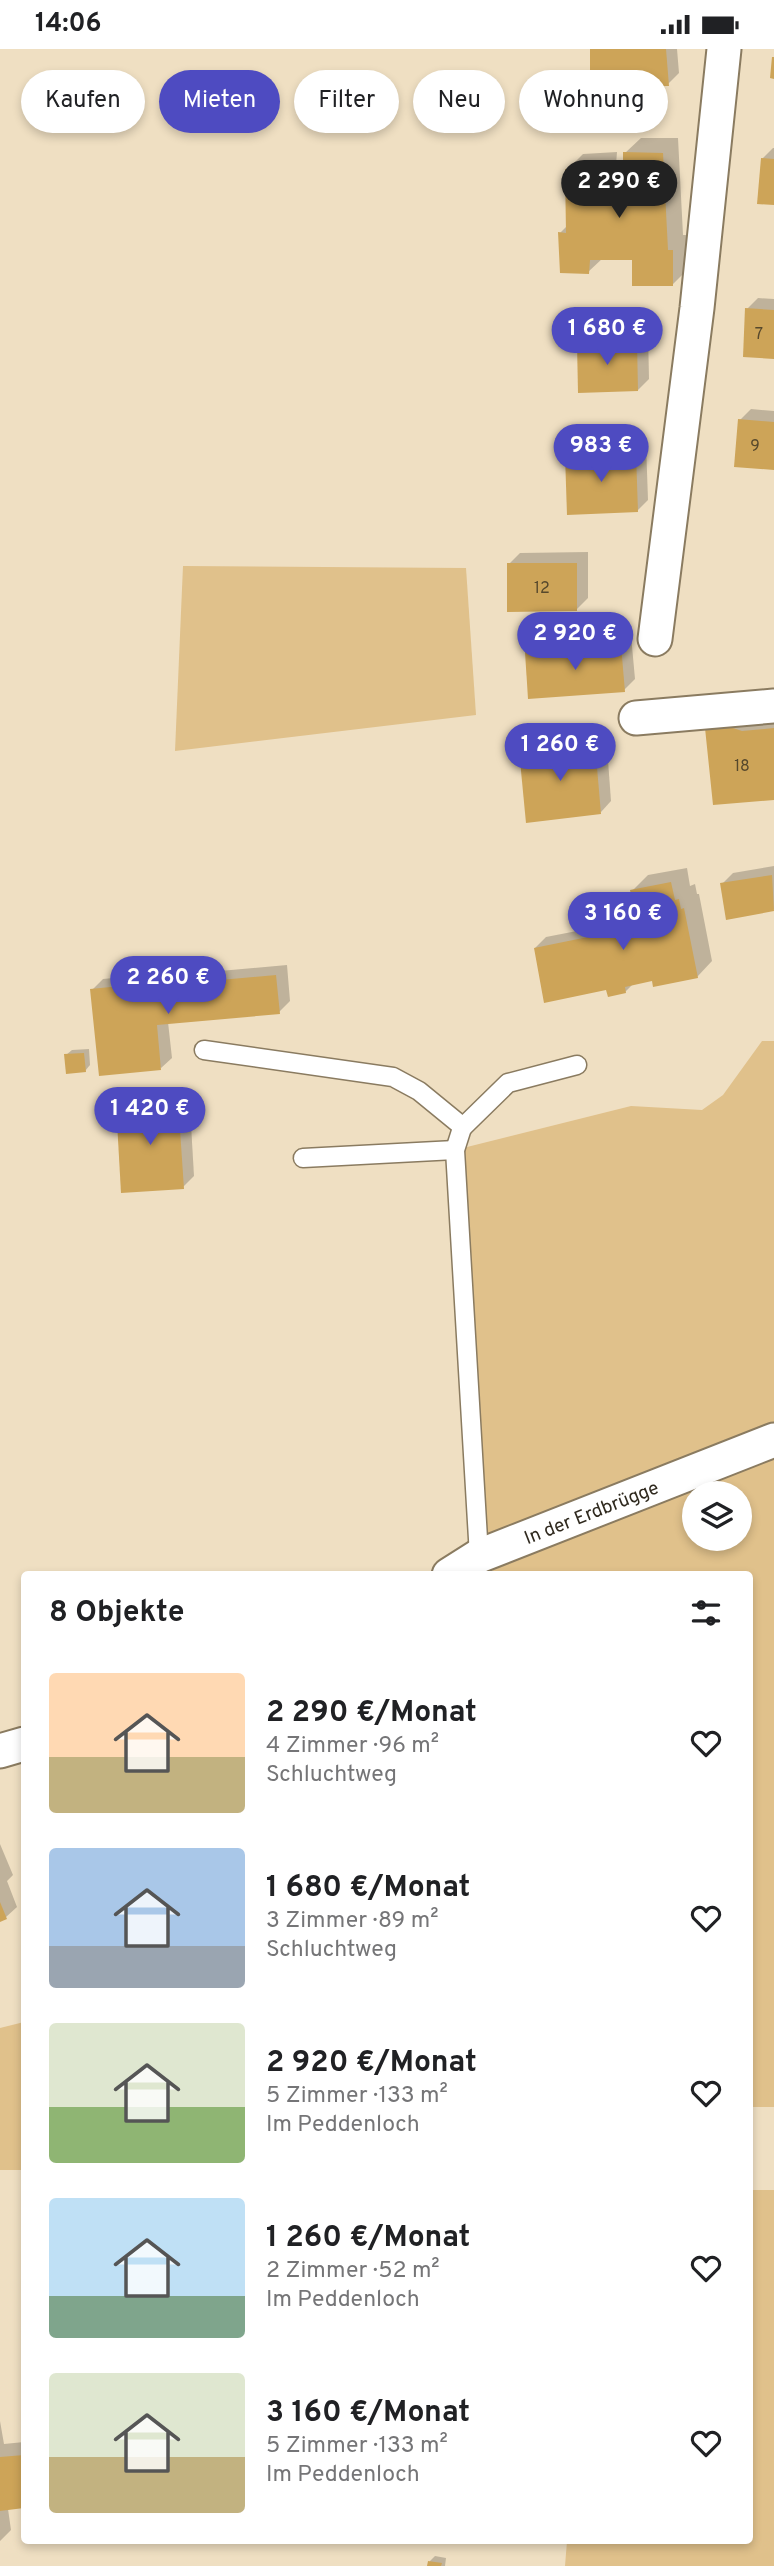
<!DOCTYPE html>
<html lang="de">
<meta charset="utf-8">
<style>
body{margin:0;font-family:Overpass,sans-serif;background:#f6f6f6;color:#202124;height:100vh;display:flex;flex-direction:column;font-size:26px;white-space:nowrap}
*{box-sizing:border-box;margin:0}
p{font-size:23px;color:#757577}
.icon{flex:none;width:38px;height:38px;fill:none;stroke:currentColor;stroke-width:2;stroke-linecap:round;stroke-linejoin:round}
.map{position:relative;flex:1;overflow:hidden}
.panel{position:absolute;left:21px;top:1522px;width:732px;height:973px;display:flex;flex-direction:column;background:#fff;border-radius:7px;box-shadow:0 4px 10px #0003}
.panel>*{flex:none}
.banner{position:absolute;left:21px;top:21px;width:733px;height:63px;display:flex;gap:14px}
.controls{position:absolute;left:682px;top:1432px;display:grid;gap:14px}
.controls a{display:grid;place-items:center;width:70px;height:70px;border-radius:50%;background:#fff;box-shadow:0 4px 10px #0003;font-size:35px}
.price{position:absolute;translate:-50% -60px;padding:0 16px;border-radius:24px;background:#4e4bc1;color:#fff;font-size:23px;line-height:46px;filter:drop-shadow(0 2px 4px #0008)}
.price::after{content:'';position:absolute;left:50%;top:42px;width:21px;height:16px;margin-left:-10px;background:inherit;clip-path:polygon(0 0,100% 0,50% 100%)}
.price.active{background:#222;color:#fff}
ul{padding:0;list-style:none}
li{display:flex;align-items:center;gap:21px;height:175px;padding:0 28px}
li span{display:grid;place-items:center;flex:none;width:196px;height:140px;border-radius:7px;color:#555}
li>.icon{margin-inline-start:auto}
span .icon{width:84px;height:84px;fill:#fffc;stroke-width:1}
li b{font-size:30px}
h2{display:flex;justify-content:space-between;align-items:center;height:84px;padding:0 28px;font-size:30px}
.pill{padding:0 24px;border-radius:32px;background:#fff;box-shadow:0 4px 10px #0003;font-size:24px;line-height:63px}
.pill.active{background:#4e4bc1;color:#fff}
.status{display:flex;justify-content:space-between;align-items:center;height:49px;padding:0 35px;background:#fff;direction:ltr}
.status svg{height:19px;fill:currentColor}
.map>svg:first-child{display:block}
.grass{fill:#e0c18b;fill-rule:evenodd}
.shadow{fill:#0003}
.building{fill:#cda458}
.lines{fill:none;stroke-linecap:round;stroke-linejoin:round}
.lane-casing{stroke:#8a7b60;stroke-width:21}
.street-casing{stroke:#8a7b60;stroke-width:37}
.lane{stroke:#fff;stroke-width:18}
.street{stroke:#fff;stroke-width:33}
.labels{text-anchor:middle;stroke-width:5;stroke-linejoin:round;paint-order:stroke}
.number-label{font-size:16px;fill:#56482c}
.street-label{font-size:19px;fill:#2f291e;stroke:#efdfc2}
</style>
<div class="status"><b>14:06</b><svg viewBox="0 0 49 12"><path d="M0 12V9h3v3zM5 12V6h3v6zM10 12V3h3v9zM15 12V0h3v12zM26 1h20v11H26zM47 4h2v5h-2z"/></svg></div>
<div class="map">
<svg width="774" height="2517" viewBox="0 0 774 2517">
<rect width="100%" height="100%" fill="#efdfc2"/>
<g class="grass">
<path d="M183,517L466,519L476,666L175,702Z"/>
<path d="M762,992H774V1391L479,1507L455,1101L631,1057L702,1061L723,1046Z"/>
<path d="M774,1402V2058H749V1526H482L661,1447ZM695,1444H740V1489H695Z"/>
<path d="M24,1973V2121H0V1979Z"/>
<path d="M749,2141H774V2517H565L567,2492H749Z"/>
</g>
<g class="shadow">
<path d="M592,0H677L679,24L668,35Z"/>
<path d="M641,89H678L683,186H688V220L673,235L633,210L603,209L588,223L560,184L568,176L567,121L583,105L617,103L616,116H625V104Z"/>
<path d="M773,99H774V154L762,110Z"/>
<path d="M758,249L774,250V308L747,260Z"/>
<path d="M648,283L649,330L638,341L578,295L589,284Z"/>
<path d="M751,360L774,362V419L740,371Z"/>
<path d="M646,394L648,451L637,462L566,407L577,396Z"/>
<path d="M588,503V549L577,560L509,515L520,504Z"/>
<path d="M631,586L635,630L624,641L527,604L537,593Z"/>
<path d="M774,666V749L707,680Z"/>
<path d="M606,684L611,752L601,763L521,701L532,691Z"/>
<path d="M774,817V860L727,869L722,835L733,824Z"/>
<path d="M687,819L690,837L695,835L697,845H699L712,912L697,928L653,930L634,934L625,943L608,939L535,899L546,888L582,881L587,877L637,867L632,842L648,826Z"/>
<path d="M287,916L290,952L279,963L168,973L172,1009L161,1019L92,941L103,930L164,924V927Z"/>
<path d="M89,1000L90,1016L85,1022L66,1006L72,1001Z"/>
<path d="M189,1041L194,1127L183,1138L118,1056L129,1045Z"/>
<path d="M0,1795L13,1826L7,1832L17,1858L6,1868L0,1871Z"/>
<path d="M0,2372L4,2395L24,2393V2458L8,2460L11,2481L0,2492Z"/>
<path d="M435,2507L446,2509L445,2517H429L430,2512Z"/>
</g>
<g class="building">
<path d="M590,0H666L669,37L590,38Z"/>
<path d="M772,8H774V30L770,29Z"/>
<path d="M623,103L663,104L668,201H673V237H632V211H590L589,225L560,224L558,183L566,184L565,120L602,118V131H623Z"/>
<path d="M761,109L774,110V156L757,155Z"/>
<path d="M745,259L774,261V310L743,308Z"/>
<path d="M637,293L638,342L578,344L577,294Z"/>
<path d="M738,370L774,373V421L734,418Z"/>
<path d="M636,404L638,463L567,466L565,406Z"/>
<path d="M507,514H577V562L507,563Z"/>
<path d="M621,596L625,643L528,650L525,603Z"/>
<path d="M730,678L742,682L774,679V751L713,756L705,679Z"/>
<path d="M595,695L601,765L526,774L519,701Z"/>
<path d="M772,826L774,862L726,871L720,834Z"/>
<path d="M671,833L675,851L679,850L681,860L684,859L698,929L653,938L652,932L625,938L626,944L608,948L606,941L544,954L534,899L637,878L630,841Z"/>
<path d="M276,926L280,965L157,976L161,1021L99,1027L90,940L153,934L154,937Z"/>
<path d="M84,1004L86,1023L66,1025L64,1005Z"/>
<path d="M178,1051L184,1140L121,1144L116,1055Z"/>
<path d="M0,1853L7,1870L0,1873Z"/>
<path d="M24,2406V2459L0,2462V2408Z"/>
<path d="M428,2512L442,2514L441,2517H427Z"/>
</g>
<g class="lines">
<g class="lane-casing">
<g id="lane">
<path d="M204,1001L393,1028L419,1042L463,1078"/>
<path d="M303,1109L455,1101"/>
<path d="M479,1507L455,1101L462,1079L508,1034L577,1016"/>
</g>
</g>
<g class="street-casing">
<g id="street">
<path d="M655,590L697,259L724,0"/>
<path d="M636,669L774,657"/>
<path id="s1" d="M449,1526L479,1507L774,1391"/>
<path d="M0,1702L24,1695"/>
</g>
</g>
<use href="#lane" class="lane"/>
<use href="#street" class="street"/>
</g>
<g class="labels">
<g class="number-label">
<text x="759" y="290">7</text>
<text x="755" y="402">9</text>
<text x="542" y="544">12</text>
<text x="742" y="722">18</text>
</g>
<g class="street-label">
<text dy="7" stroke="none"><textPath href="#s1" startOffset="156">In der Erdbrügge</textPath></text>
</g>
</g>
</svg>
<div class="controls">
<a><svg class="icon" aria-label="layers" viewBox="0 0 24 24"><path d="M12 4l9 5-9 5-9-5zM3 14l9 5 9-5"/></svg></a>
</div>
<b class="price active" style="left:619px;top:171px">2 290 €</b>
<b class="price" style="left:607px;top:318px">1 680 €</b>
<b class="price" style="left:601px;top:435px">983 €</b>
<b class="price" style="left:575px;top:623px">2 920 €</b>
<b class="price" style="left:560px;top:734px">1 260 €</b>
<b class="price" style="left:623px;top:903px">3 160 €</b>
<b class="price" style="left:168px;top:967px">2 260 €</b>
<b class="price" style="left:150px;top:1098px">1 420 €</b>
<div class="banner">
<a class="pill">Kaufen</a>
<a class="pill active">Mieten</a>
<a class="pill">Filter</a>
<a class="pill">Neu</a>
<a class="pill">Wohnung</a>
</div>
<section class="panel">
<h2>8 Objekte<svg class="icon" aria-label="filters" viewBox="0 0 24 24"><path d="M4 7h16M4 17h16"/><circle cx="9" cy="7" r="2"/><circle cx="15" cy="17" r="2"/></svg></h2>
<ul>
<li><span style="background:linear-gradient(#ffd9b3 60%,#c2b280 0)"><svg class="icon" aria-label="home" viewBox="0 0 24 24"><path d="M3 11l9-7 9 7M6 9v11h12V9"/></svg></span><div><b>2 290 €/Monat</b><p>4 Zimmer · 96 m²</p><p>Schluchtweg</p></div><svg class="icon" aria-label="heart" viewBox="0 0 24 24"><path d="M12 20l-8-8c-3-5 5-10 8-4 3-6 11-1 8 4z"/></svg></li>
<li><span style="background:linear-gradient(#a9c7e8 70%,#9aa5b1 0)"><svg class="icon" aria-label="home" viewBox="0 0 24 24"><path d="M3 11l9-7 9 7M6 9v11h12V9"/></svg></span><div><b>1 680 €/Monat</b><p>3 Zimmer · 89 m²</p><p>Schluchtweg</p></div><svg class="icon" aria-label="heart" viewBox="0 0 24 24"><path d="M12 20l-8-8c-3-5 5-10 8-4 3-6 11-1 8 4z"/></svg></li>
<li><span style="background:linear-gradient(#dfe7d0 60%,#8fb573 0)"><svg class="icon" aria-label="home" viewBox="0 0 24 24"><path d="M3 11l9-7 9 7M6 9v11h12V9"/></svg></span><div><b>2 920 €/Monat</b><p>5 Zimmer · 133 m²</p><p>Im Peddenloch</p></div><svg class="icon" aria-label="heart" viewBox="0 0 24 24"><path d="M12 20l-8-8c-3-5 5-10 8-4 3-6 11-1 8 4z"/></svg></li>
<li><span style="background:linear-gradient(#bfe0f5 70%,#7fa58c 0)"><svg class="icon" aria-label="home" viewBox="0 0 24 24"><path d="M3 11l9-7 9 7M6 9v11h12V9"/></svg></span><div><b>1 260 €/Monat</b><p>2 Zimmer · 52 m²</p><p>Im Peddenloch</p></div><svg class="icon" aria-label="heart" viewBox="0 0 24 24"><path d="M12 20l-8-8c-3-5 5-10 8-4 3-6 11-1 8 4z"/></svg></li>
<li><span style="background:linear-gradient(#dfe7d0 60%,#c2b280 0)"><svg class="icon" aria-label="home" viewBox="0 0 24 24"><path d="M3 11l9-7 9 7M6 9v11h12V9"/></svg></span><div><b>3 160 €/Monat</b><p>5 Zimmer · 133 m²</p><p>Im Peddenloch</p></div><svg class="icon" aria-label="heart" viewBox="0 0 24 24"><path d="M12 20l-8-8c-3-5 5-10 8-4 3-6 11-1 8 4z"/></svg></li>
</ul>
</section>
</div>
